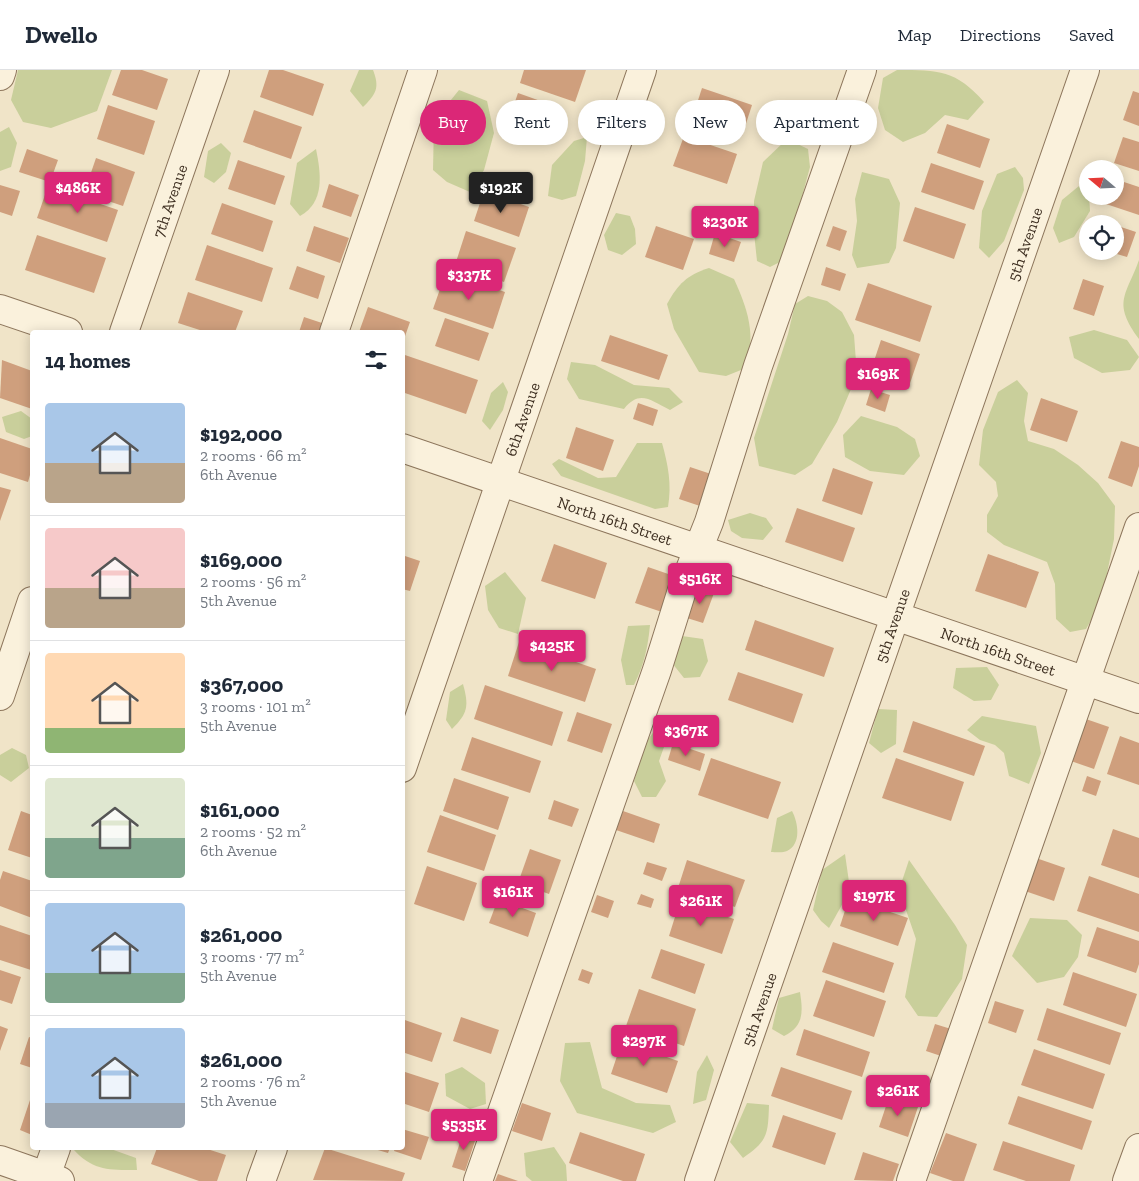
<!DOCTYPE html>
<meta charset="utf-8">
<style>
body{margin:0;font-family:"Zilla Slab",serif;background:#f6f6f7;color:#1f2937;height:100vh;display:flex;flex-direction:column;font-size:19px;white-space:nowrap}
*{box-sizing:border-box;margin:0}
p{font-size:16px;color:#747a83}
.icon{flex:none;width:28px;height:28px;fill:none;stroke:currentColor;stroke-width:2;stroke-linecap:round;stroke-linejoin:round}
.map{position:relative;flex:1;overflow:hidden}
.side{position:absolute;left:30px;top:260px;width:375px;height:820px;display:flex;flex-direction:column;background:#fff;border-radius:5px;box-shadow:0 2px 12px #0003}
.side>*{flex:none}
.top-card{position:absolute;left:420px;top:30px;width:475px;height:45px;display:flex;gap:10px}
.needle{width:32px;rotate:289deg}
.controls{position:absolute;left:1079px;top:90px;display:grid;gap:10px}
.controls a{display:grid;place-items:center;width:45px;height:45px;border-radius:50%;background:#fff;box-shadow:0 2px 12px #0003;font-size:25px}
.price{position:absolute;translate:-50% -42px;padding:0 11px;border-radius:5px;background:#db2777;color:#fff;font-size:16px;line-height:32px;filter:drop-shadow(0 1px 2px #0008)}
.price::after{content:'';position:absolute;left:50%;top:30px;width:15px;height:11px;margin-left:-8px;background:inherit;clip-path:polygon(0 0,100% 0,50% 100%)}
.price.on{background:#222;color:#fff}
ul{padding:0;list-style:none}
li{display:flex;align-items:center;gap:15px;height:125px;padding:0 15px}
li+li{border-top:1px solid #e0e1e3}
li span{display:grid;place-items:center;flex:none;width:140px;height:100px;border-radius:5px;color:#555}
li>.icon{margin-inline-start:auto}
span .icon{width:60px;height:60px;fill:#fffc;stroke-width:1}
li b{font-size:21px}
h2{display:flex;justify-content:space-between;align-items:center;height:60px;padding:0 15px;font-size:21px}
.pill{padding:0 18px;border-radius:22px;background:#fff;box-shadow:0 2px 12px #0003;font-size:18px;line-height:45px}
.pill.on{background:#db2777;color:#fff}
header{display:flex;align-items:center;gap:30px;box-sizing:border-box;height:70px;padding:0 25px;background:#fff;border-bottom:1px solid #e0e1e3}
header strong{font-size:24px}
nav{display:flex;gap:28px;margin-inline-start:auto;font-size:18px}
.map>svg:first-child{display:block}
.green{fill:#c9cf9b}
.building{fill:#cf9f7d}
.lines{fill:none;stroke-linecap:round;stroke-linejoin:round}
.minor-casing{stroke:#8d765c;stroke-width:30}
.minor{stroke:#faf1dc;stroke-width:28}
.labels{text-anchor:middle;stroke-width:5;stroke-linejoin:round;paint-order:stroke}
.street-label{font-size:16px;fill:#3d2e20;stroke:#f7eed8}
</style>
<header>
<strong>Dwello</strong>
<nav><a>Map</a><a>Directions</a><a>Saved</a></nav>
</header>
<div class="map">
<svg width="1139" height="1111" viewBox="0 0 1139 1111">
<rect width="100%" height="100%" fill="#f0e4c8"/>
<g class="green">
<path d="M18,0H112L97,41L51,58L23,52L11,30Z"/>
<path d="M359,0H373C380,18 376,24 363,37L350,21Z"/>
<path d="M897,0C939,0 956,0 984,32L968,50L945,45L925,63L903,72L885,60L878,38L883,8Z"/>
<path d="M459,20L487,31L494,63L484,100L470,122L447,112L433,100L434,51Z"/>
<path d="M9,57L17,73L11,97L0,101V62Z"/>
<path d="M587,67L585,91L576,126L562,130L548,126L552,95L574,71Z"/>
<path d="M787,69L808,79L810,97L788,179L782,191L770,197L757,191L754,163V131L763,92Z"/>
<path d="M221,73L231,83L226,102L214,113L204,107L208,81Z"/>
<path d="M316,79C321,104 325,132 300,146L290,134L297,93Z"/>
<path d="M1015,97L1023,108L1024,120L1004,171L989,188L979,178L982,141L997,104Z"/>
<path d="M862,102L889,109L900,133L896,178L889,193L857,198L852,185L857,151L855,129Z"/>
<path d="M1079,116L1089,126L1090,141L1074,167L1059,173L1053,158L1062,130Z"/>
<path d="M616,143L630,146L635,159L636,174L622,185L608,180L604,165Z"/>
<path d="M1139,190V269C1112,232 1126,226 1139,190Z"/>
<path d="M709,198L734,209C748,240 756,264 746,298L726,306L699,302L674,259L667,234C678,214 687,205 709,198Z"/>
<path d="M808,226L827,231L842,242L854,265L857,305L837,352L812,394L795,405L759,396L754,368L788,264L795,234Z"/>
<path d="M1094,260L1127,270L1139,287L1130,300L1102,303L1074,288L1069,267Z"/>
<path d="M571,292L595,295L634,315L669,318L683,332L670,340C651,331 640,319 624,339L579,329L567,309Z"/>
<path d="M1017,310L1028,323L1024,351L1028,371L1054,379L1078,395L1098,413L1115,436L1114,469L1101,533L1086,559L1070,562L1056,549L1055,514L1047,492L1004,475L987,462V445L998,426L996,412L979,395L983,360L998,322Z"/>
<path d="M503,312L508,322L503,340L490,360L482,351L491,323Z"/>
<path d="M21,341L32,349V366L24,369L6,362L2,347Z"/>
<path d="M861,346L897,357L915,369L920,386L904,405L870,401L845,387L843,365Z"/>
<path d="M637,373H662C668,395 672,414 668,437L655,439L561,406L552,394L559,389L598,408L616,407Z"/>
<path d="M750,443L766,448L773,458L763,470L742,468L731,461L728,450Z"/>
<path d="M505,502L526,528L518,564L499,558L488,540L485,516Z"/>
<path d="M650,555C648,577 644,595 634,615H626L621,590L628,556Z"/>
<path d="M682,566L703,569L708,591L700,607L684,608L672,593Z"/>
<path d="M987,597L999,615L991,630L974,631L953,618L956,598Z"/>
<path d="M463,614C469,636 468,643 452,659L446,650L450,622Z"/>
<path d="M878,639L897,640L896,674L881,683L869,673Z"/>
<path d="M982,646L1036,656L1041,683L1029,714L1009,706L1004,683L995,675L980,670L967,660Z"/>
<path d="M664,648L669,663L659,691L666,711L656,727H642L634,711L646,672Z"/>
<path d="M12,678L26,685L29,698L11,712L0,705V685Z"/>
<path d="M792,741C798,752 802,774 787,781C783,783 775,782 771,782L777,748Z"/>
<path d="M845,784L849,812L843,833L829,858L821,851L813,840L822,800Z"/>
<path d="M909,790L955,855L967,875L962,909L937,947L918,946L905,927L916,869L899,820Z"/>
<path d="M1030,848L1067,850L1082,865L1078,887L1064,907L1037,913L1012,886Z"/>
<path d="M800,922C803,942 804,956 784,966L772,959L779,928Z"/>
<path d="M590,972L602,1018L636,1033L670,1035L676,1052L653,1063L577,1043L560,1011L565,973Z"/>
<path d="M707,985L714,1000L706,1030L693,1034L697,1002Z"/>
<path d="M462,997L485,1013L486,1034L470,1039L446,1026L445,1004Z"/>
<path d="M747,1033L769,1035C768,1064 768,1071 743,1088L730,1072Z"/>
<path d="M554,1077L566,1095L567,1111H532L526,1106L524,1083Z"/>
<path d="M81,1078H108L136,1088L137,1100C109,1100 93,1101 73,1079Z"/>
</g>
<g class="building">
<path d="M121,0H142L168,9L157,40L112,25Z"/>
<path d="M269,0H283L324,14L313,46L260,27Z"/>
<path d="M524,0H586L575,32L520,13Z"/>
<path d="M702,18L752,35L742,66L692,49Z"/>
<path d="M1133,21L1139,23V56L1123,50Z"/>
<path d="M518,23L563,39L553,67L508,52Z"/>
<path d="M108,35L155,51L144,85L97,69Z"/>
<path d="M254,40L302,57L291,89L243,72Z"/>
<path d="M947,54L990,69L980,98L937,83Z"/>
<path d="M684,66L737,84L727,114L673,96Z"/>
<path d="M1123,67L1139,72V101L1114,93Z"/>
<path d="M27,79L58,90L50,112L19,102Z"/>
<path d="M96,88L135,102L123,136L84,123Z"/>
<path d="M238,90L285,106L275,135L228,119Z"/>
<path d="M931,93L984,111L974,140L921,122Z"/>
<path d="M1115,109L1139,117V145L1100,132L1102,126H1115Z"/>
<path d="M329,114L359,125L351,147L322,137Z"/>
<path d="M0,115L20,121L12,146L0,142Z"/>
<path d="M48,116L118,140L107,172L37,148Z"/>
<path d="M484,121L529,137L519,167L474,151Z"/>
<path d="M222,133L273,151L263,182L211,164Z"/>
<path d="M915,137L966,154L954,189L903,171Z"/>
<path d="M1098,149L1112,153V154H1096Z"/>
<path d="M1115,155L1136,162L1127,187L1110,182L1115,181Z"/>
<path d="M314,156L349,168L340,193L306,181Z"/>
<path d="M656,156L694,169L683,200L645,187Z"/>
<path d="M833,156L847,161L840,181L826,176Z"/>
<path d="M466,161L516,178L504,212L455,195Z"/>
<path d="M715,163L741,172L734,192L709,184Z"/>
<path d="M37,165L106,188L94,223L25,200Z"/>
<path d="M207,175L273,198L262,232L195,210Z"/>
<path d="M297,196L325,206L318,229L289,219Z"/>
<path d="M826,197L846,204L840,221L821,215Z"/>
<path d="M446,202L505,222L493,259L433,239Z"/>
<path d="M1083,209L1104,216L1094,246L1073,239Z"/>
<path d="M868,213L932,236L920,272L855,250Z"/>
<path d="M188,222L243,241L235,262H206L178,253Z"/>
<path d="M368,237L410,252L403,272L402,262H359Z"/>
<path d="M304,247L322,253L319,262H299Z"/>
<path d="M445,248L489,263L479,291L435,276Z"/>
<path d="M610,265L668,285L659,310L601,291Z"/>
<path d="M881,270L920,284L908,319L869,306Z"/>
<path d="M402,284L478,310L466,344L402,322Z"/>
<path d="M2,290L32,301V339L0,328Z"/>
<path d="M871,319L890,325L885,342L866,335Z"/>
<path d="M1041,328L1078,341L1067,372L1030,360Z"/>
<path d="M638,333L658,340L653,356L633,349Z"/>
<path d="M576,357L614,370L603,401L566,388Z"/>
<path d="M0,368L32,379V398L28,412L0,403Z"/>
<path d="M1121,371L1139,377V396L1132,417L1108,408Z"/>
<path d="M690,397L711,404L700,436L679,429Z"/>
<path d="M833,398L873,412L862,445L822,431Z"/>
<path d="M0,417L11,420L0,451Z"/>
<path d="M797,438L855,458L843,492L785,472Z"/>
<path d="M554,474L607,493L595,529L541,511Z"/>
<path d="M988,484L1039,502L1026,538L975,521Z"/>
<path d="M402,485L420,491L410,521L402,519Z"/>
<path d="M648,497L677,507L665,543L635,533Z"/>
<path d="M697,517L714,523L703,553L687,548Z"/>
<path d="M755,550L834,578L824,607L745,580Z"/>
<path d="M519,572L596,599L585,632L508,606Z"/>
<path d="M738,602L803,624L793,653L728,630Z"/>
<path d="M485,615L563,642L552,676L474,649Z"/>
<path d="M577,642L612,654L602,683L567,671Z"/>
<path d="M1083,648L1109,657L1094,699L1068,690Z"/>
<path d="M913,651L985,676L974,706L903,682Z"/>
<path d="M1120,666L1139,673V715L1107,704Z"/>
<path d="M472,667L541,691L530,723L461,700Z"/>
<path d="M673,673L705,684L700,701L668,690Z"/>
<path d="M711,688L781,712L768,749L698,725Z"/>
<path d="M896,688L964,712L951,751L882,728Z"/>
<path d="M1087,706L1101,711L1096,726L1082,721Z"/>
<path d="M454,708L509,727L498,760L443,741Z"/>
<path d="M554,730L579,739L572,757L548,749Z"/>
<path d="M21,741L32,745V788L8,780Z"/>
<path d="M623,741L660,754L654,773L616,760Z"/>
<path d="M440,745L496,765L484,801L427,782Z"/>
<path d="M1113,759L1139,768V808L1101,795Z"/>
<path d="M530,779L561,790L549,824L518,813Z"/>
<path d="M1036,788L1065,798L1054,831L1025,821Z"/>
<path d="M687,790L745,810L735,837L678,818Z"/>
<path d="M647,792L667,798L662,811L643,804Z"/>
<path d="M427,796L477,813L464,851L414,834Z"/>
<path d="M3,801L32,811V848L0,836V810Z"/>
<path d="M1089,806L1139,824V862L1077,841Z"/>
<path d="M641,824L654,829L651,838L637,834Z"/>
<path d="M597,825L614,831L608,848L591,842Z"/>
<path d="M849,828L908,848L898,876L840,856Z"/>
<path d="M498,829L536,843L528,867L489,853Z"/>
<path d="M680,831L734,849L722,884L669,866Z"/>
<path d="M0,855L32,866L31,900L0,890Z"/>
<path d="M1097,857L1139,871V894L1136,903L1087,886Z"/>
<path d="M833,872L894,893L884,923L822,902Z"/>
<path d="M661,879L705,894L695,924L651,908Z"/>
<path d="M582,899L593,903L589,914L578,910Z"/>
<path d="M0,900L21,907L12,934L0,930Z"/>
<path d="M1073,902L1137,924L1126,957L1063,935Z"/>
<path d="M826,910L886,931L874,967L813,946Z"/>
<path d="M639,919L696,939L684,976L626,956Z"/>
<path d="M995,931L1024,940L1016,963L988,953Z"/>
<path d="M1047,938L1121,963L1110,995L1037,970Z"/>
<path d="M461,947L499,960L491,984L453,971Z"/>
<path d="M402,949L442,963L432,992L402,982Z"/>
<path d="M935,954L951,959L941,986L926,981Z"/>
<path d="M0,956L8,959L0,981Z"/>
<path d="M804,959L870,982L862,1007L796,985Z"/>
<path d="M29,967L32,968V998L20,994Z"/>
<path d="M622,971L678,991L667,1023L611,1004Z"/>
<path d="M1034,979L1105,1004L1093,1039L1021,1015Z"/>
<path d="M781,997L852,1021L842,1050L771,1026Z"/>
<path d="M402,1001L439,1013L429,1042L402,1033Z"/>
<path d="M32,1024V1065L20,1060Z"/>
<path d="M1018,1026L1092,1051L1082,1080L1008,1054Z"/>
<path d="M889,1027L918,1037L908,1067L879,1057Z"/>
<path d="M522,1033L551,1043L542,1071L512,1061Z"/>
<path d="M783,1045L836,1063L825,1095L772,1077Z"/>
<path d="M402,1059L429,1067L421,1090L394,1081L395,1078H402Z"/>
<path d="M464,1060L477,1065L465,1101L452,1097Z"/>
<path d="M580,1062L645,1084L636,1111H623L569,1093Z"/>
<path d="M946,1063L977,1074L964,1111H953L930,1103Z"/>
<path d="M1003,1071L1075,1095L1070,1111H1026L993,1100Z"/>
<path d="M157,1078H204L226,1085L217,1111H199L151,1094Z"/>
<path d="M325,1078L405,1103L402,1111L313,1110Z"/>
<path d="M371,1078H390L388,1083Z"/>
<path d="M863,1082L899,1094L893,1111L854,1110Z"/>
<path d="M498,1104L518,1111H495Z"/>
</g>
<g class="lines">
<g class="minor-casing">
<g id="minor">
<path d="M0,6L2,0"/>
<path d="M0,239L68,262"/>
<path id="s1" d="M124,262L215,0"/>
<path d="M334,262L423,0"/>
<path id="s2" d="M402,378L1139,629"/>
<path d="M0,626L32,531"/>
<path id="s3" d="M402,698L642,0"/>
<path d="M0,1090L60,1111"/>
<path d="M46,1106L56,1078"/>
<path d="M261,1111L273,1078"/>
<path d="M478,1111L657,600L683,517L709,452L758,296L862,0"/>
<path id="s4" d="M699,1111L1085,0"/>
<path d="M911,1111L1139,457"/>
<path d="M1127,1111L1139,1078"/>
</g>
</g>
<use href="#minor" class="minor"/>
</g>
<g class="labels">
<g class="street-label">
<text dy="6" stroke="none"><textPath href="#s1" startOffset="139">7th Avenue</textPath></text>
<text dy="6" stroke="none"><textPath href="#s4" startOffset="992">5th Avenue</textPath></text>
<text dy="6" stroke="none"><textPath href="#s3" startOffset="369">6th Avenue</textPath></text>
<text dy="6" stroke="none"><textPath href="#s2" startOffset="225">North 16th Street</textPath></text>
<text dy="6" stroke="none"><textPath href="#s4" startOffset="588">5th Avenue</textPath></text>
<text dy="6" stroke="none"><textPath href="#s2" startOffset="630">North 16th Street</textPath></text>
<text dy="6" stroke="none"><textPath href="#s4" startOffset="182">5th Avenue</textPath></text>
</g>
</g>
</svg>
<div class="controls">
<a><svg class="needle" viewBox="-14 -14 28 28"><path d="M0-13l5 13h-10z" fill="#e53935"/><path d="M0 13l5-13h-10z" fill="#747a83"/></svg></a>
<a><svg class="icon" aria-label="locate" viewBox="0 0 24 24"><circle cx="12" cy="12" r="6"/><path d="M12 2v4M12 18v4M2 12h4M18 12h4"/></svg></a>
</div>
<b class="price" style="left:78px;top:144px">$486K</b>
<b class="price on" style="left:501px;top:144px">$192K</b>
<b class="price" style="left:725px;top:178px">$230K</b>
<b class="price" style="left:469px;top:231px">$337K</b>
<b class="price" style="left:878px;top:330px">$169K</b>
<b class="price" style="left:700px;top:535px">$516K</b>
<b class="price" style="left:552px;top:602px">$425K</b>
<b class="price" style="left:686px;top:687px">$367K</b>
<b class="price" style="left:513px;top:848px">$161K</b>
<b class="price" style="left:874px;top:852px">$197K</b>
<b class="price" style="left:701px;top:857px">$261K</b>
<b class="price" style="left:644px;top:997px">$297K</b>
<b class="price" style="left:898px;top:1047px">$261K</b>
<b class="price" style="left:464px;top:1081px">$535K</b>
<div class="top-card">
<a class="pill on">Buy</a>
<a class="pill">Rent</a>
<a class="pill">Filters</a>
<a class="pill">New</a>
<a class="pill">Apartment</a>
</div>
<section class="side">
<h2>14 homes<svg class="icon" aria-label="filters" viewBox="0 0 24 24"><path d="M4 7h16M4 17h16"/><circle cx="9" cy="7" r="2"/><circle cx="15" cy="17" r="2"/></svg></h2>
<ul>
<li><span style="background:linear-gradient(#a9c7e8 60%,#b9a48a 0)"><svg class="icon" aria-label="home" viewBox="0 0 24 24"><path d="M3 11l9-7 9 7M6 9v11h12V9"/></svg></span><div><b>$192,000</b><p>2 rooms · 66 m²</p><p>6th Avenue</p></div></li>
<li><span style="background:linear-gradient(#f6c9c9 60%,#b9a48a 0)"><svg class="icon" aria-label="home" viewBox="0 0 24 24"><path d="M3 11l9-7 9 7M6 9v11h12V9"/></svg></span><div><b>$169,000</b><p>2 rooms · 56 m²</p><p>5th Avenue</p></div></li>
<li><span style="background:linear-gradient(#ffd9b3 75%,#8fb573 0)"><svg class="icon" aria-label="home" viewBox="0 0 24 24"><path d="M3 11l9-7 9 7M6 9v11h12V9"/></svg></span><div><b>$367,000</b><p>3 rooms · 101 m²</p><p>5th Avenue</p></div></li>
<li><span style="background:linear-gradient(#dfe7d0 60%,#7fa58c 0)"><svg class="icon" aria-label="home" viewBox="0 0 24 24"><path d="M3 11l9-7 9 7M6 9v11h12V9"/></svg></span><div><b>$161,000</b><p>2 rooms · 52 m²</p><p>6th Avenue</p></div></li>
<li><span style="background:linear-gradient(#a9c7e8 70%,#7fa58c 0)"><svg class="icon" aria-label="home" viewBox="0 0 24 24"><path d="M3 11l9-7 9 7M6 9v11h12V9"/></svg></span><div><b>$261,000</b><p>3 rooms · 77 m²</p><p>5th Avenue</p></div></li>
<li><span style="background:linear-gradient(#a9c7e8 75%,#9aa5b1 0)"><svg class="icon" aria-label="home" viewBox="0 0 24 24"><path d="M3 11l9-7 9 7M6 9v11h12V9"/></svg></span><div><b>$261,000</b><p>2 rooms · 76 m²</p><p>5th Avenue</p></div></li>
</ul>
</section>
</div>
